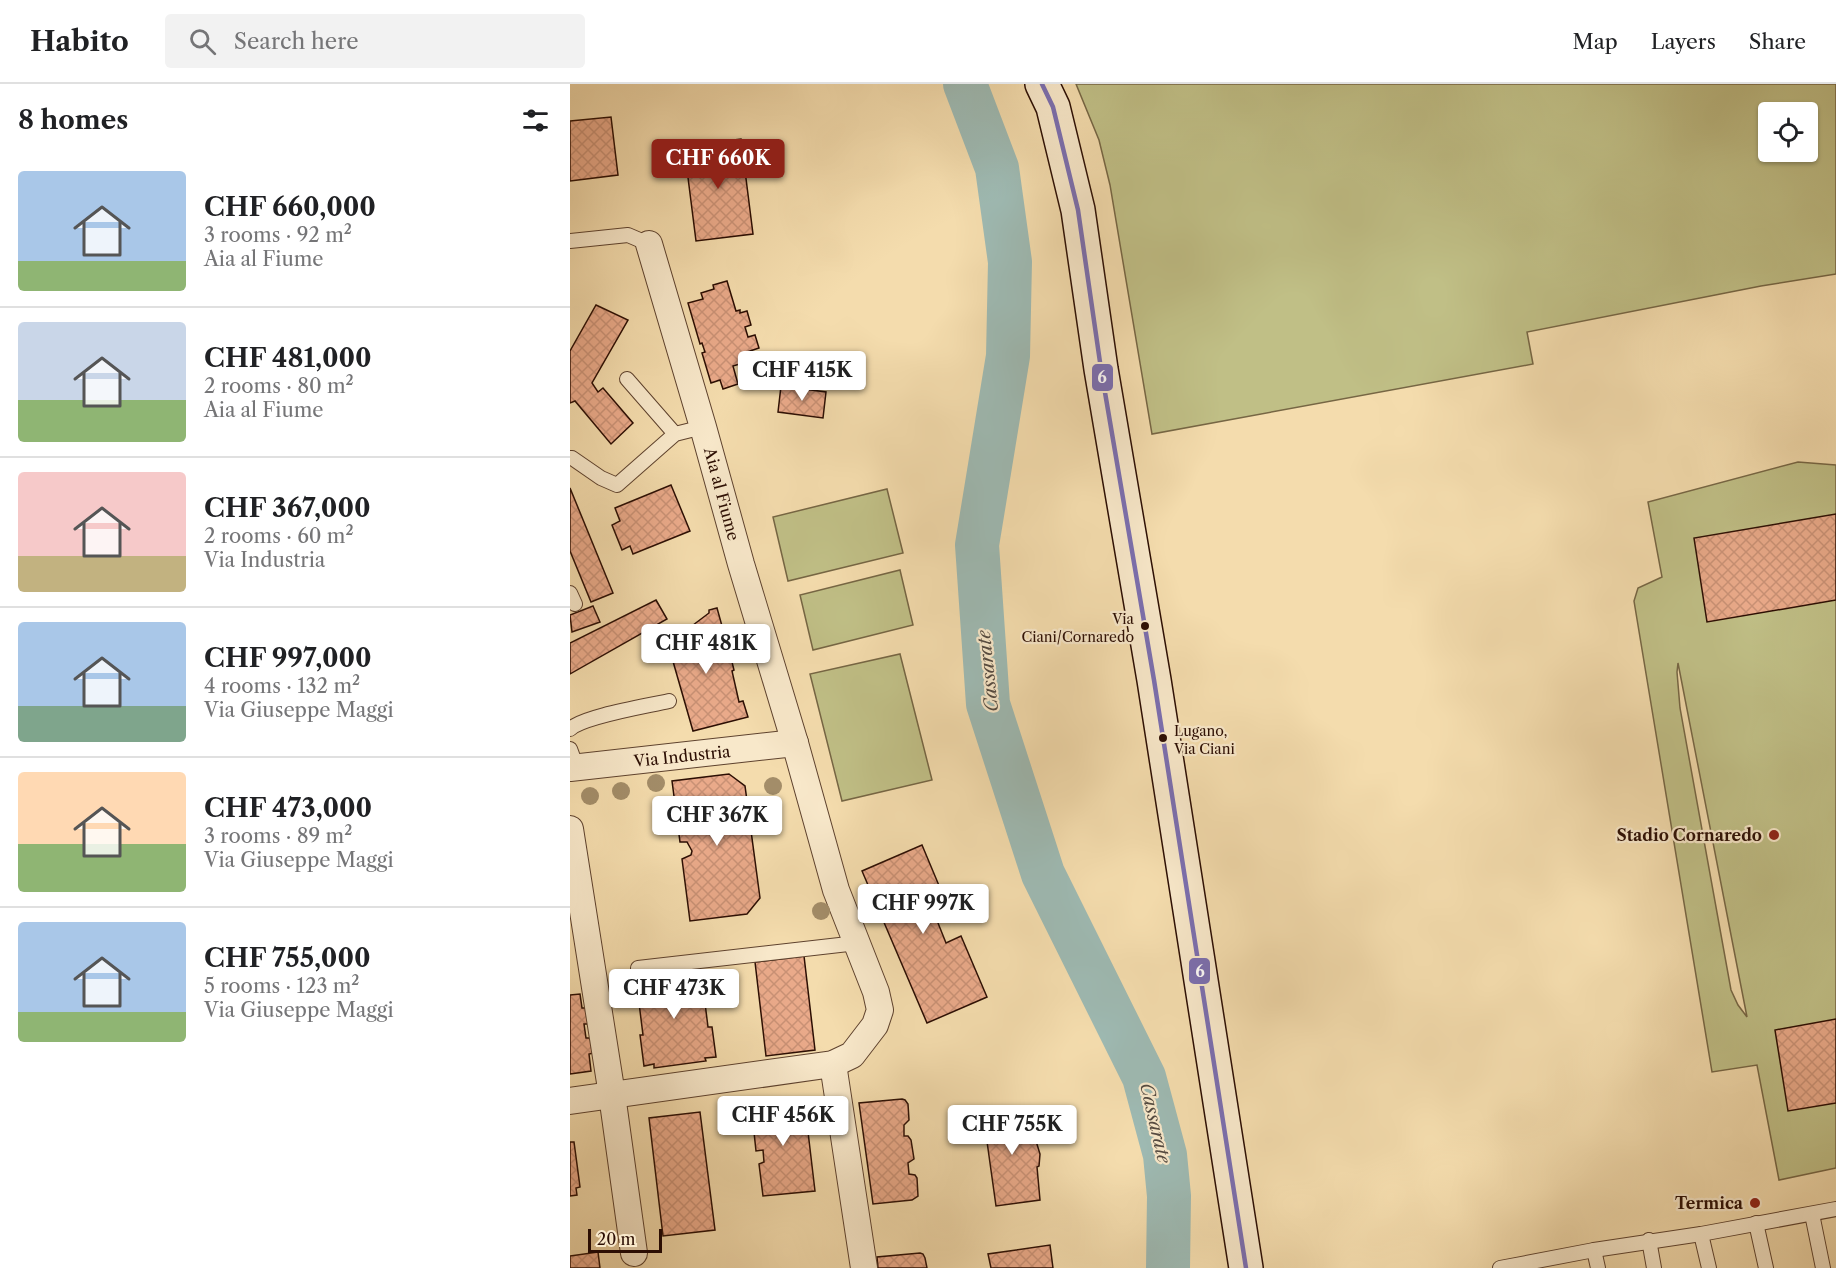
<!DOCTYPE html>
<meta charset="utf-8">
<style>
body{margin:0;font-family:"Libre Caslon Text",serif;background:#f2f2f2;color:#202124;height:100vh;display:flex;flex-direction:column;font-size:22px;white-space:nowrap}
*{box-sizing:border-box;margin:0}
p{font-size:20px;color:#757577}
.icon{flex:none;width:33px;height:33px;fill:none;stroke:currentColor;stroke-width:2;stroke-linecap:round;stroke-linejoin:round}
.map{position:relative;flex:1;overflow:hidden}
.details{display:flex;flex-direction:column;background:#fff;width:570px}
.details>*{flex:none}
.fabs{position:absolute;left:1188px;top:18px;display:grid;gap:12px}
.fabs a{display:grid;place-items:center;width:60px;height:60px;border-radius:6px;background:#fff;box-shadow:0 2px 4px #0004;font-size:30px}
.scale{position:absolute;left:18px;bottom:15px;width:74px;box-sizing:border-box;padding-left:6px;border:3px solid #2c0e03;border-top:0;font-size:16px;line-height:21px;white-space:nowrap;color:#2c0e03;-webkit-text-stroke:4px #f8e8ca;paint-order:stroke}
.price{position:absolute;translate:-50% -51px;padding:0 14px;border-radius:6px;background:#fff;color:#222;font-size:20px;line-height:39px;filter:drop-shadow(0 2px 3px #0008)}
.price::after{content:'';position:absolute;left:50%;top:36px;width:18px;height:14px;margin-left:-9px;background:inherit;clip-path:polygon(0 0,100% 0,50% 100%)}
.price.active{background:#8f2418;color:#fff}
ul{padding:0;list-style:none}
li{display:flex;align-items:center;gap:18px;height:150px;padding:0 18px}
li+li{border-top:2px solid #e0e0e0}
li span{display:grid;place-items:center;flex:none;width:168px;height:120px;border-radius:6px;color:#555}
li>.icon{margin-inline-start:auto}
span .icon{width:72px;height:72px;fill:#fffc;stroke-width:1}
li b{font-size:26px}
h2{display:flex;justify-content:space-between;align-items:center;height:72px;padding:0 18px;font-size:26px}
header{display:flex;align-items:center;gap:36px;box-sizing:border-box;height:84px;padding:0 30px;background:#fff;border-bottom:2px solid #e0e0e0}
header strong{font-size:28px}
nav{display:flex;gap:33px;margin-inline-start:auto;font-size:21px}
.search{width:420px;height:54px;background:#f2f2f2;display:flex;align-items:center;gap:15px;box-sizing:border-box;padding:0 21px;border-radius:6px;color:#757577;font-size:22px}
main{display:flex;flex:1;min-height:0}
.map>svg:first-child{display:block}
.green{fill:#c0bf86;stroke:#766644;stroke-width:1.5;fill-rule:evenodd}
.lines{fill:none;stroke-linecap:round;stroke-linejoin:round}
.river{stroke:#9ebab3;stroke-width:44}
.building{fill:url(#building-cross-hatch);stroke:#2c0e03;stroke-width:1.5}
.lane-casing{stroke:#5e422e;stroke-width:16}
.street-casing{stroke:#5e422e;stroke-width:28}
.secondary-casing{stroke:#2c0e03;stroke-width:36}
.lane{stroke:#f8e8ca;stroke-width:14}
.street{stroke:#f8e8ca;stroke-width:26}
.secondary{stroke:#f8e8ca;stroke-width:33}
.bus-1-casing{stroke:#f8e8ca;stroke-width:9}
.bus-1{stroke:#7b6fb1;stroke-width:4.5}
.tree{fill:#a38d69}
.bus-dot{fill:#2c0e03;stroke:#f8e8ca;stroke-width:2}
.poi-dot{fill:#8f2418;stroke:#f8e8ca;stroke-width:2}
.labels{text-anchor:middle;stroke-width:4.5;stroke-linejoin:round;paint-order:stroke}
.bus-label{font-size:14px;fill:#2c0e03;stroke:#f8e8ca;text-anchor:end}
.street-label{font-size:16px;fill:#2c0e03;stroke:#f8e8ca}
.poi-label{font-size:16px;font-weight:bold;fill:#2c0e03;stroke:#f8e8ca;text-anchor:end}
.water-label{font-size:18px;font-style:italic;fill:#544a41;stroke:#f8e8ca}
.line-badge{stroke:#f8e8ca;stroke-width:2}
.badge-label{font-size:16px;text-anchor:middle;font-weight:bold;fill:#fff}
</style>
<header>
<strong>Habito</strong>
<div class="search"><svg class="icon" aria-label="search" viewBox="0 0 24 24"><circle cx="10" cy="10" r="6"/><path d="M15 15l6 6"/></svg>Search here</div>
<nav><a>Map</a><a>Layers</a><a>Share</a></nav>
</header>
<main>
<section class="details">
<h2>8 homes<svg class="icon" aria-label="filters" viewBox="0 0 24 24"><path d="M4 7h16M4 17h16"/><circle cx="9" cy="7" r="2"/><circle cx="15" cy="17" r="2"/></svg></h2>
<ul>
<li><span style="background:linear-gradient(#a9c7e8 75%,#8fb573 0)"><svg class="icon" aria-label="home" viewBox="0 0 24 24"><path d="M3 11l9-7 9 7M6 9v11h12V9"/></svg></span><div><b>CHF 660,000</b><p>3 rooms · 92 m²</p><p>Aia al Fiume</p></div></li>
<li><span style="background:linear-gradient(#c9d6e8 65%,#8fb573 0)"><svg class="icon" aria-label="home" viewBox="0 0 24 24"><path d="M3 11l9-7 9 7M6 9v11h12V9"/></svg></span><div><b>CHF 481,000</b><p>2 rooms · 80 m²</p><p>Aia al Fiume</p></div></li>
<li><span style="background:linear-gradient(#f6c9c9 70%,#c2b280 0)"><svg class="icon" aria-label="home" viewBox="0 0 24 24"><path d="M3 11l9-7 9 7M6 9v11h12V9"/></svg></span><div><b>CHF 367,000</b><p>2 rooms · 60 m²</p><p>Via Industria</p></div></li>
<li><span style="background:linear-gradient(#a9c7e8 70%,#7fa58c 0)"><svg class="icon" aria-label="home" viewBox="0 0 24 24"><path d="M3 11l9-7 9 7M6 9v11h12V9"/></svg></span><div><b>CHF 997,000</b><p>4 rooms · 132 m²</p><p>Via Giuseppe Maggi</p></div></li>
<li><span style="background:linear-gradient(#ffd9b3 60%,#8fb573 0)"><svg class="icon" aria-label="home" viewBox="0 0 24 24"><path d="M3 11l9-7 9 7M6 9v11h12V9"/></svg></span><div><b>CHF 473,000</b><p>3 rooms · 89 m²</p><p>Via Giuseppe Maggi</p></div></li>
<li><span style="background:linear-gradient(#a9c7e8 75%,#8fb573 0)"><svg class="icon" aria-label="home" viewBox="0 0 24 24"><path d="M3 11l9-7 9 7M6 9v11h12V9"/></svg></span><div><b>CHF 755,000</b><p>5 rooms · 123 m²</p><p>Via Giuseppe Maggi</p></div></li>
</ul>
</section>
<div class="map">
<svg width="1266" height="1184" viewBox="0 0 1266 1184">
<defs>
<pattern id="building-cross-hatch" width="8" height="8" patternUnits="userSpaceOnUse" patternTransform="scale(1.5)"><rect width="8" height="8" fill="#eaaa8a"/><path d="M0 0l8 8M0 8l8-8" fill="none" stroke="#c99175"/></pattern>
</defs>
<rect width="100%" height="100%" fill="#f4dcad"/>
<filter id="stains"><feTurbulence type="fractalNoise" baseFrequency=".00333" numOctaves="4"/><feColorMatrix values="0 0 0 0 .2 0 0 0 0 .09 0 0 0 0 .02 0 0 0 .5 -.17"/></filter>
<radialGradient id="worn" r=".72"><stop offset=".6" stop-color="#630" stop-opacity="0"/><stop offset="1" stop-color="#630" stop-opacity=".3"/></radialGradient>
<g class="green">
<path d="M506,0H1266V190L1191,202L957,248L963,280L582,350L540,101L529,56ZM1198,28H1238V68H1198Z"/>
<path d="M1228,378L1266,381V1084L1209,1096L1187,981L1142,988L1064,517L1068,504L1092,493L1078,418ZM1108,579L1177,933L1168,921L1161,906L1110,624L1107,588Z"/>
<path d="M317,405L333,469L218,497L203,433Z"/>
<path d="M330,486L343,541L243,566L230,511Z"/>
<path d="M330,570L362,696L272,717L240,590Z"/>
</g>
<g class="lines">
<path class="river" d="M395,0L427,84L440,178L438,272L407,461L418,620L473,790L574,993L595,1071L599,1112L598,1184"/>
</g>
<g class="building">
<path d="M41,33L48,91L0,97V37Z"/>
<path d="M171,55L183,150L126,157L114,62Z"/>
<path d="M157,197L166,227L170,226V229L177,227L181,241L175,243L178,253L185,251L189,264L171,270L173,279L163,282L168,300L153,305L150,296L141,299L132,269L135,268L132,259L130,260L118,219L133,215L131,209L144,205L143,201Z"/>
<path d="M26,221L58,236L22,299L28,308L33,304L63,339L41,360L5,317L0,319V267Z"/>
<path d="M211,302L256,308L253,334L208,328Z"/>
<path d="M101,401L120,447L63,470L60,462L52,466L42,441L50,437L45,424Z"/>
<path d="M0,404L43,509L21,518L0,467Z"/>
<path d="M1266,430V516L1137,538L1124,454Z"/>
<path d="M86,516L97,535L0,590V559Z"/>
<path d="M23,522L30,538L2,548L0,531Z"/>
<path d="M147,524L152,542L148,543L158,575L161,574L164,586L162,587L169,618L173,617L178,633L123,647L98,560L139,529V526Z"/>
<path d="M159,690L175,702L190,814L177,830L120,837L112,775L121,771L122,767L117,758H110L102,697Z"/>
<path d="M352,761L378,823L364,829L376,859L391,852L417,913L357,939L292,787Z"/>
<path d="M234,872L245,966L196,972L185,878Z"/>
<path d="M131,887L138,943H142L146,973L135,974L136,977L84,984V980L74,982L70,951H73L66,895Z"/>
<path d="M10,910L12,924H17L19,940H14L16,954H22L24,969L19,970L21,987L0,990V911Z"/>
<path d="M1266,935V1019L1218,1027L1205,946Z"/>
<path d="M234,1014L245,1107L193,1112L189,1080L194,1078L193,1066L186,1067L181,1020Z"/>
<path d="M332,1015L335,1016L338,1020L339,1036L334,1041V1052H338L341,1056L344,1075L338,1079L339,1090L345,1091L347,1094L348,1112L342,1116L303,1120L289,1019Z"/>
<path d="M458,1023L462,1057H466L470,1070L469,1082L467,1083L470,1116L426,1122L413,1029Z"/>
<path d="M130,1028L145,1146L93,1152L79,1034Z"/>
<path d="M0,1058H4L10,1103L6,1104L7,1111L0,1112Z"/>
<path d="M480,1161L483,1184H421L418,1170Z"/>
<path d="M28,1168L30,1184H0V1172Z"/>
<path d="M350,1169L353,1170L355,1174L357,1184H308L307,1173Z"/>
</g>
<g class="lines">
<g class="lane-casing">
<g id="lane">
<path d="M0,157L58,151L79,160"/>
<path d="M57,295L105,350"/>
<path d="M0,374H2L31,394L47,401L105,350L133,343"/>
<path d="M0,509L5,520"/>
<path d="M0,645C14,632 78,622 99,617"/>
<path d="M0,665L7,684"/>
<path d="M68,884L287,859"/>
<path d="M1242,1130L1253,1184"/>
<path d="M1186,1139L1196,1184"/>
<path d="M1131,1150L1139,1184"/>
<path d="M1079,1156L1084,1184"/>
<path d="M1024,1166L1028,1184"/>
<path d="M930,1184L1024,1166L1131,1150L1266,1125"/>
</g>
</g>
<g class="street-casing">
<g id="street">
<path d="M0,684L225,659"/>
<path d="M0,745L42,1011L64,1169"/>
<path d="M263,980L294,1184"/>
<path d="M0,1017L263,980L282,971L305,941L310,926L306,908L266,806L225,659L171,480L133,343L79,160"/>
</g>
</g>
<g class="secondary-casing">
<path id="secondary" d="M472,0L483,23L508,126L531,285L584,596L676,1184"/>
</g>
<use href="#lane" class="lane"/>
<use href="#street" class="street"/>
<use href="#secondary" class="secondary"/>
<g class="bus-1-casing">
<path id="bus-1" d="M472,0L483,23L508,126L531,285L584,596L676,1184"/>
</g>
<use href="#bus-1" class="bus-1"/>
</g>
<g class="tree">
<circle cx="86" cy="699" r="9"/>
<circle cx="203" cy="702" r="9"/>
<circle cx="51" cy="707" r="9"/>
<circle cx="20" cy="712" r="9"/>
<circle cx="251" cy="827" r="9"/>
</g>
<g class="bus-dot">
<circle cx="575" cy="542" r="5"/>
<circle cx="593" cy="654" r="5"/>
</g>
<g class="poi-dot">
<circle cx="1204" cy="751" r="6"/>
<circle cx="1185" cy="1119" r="6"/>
</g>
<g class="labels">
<g class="bus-label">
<text x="564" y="540">Via<tspan x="564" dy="18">Ciani/Cornaredo</tspan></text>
<text x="604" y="652" text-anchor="start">Lugano,<tspan x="604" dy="18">Via Ciani</tspan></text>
</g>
<g class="street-label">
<text transform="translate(152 410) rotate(75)" y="6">Aia al Fiume</text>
<text transform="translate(112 672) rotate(-6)" y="6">Via Industria</text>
</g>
<g class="poi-label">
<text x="1192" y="757">Stadio Cornaredo</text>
<text x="1173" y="1125">Termica</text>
</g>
<g class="water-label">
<text transform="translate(418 587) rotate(-96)" y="6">Cassarate</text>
<text transform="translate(585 1039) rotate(77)" y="6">Cassarate</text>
</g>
</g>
<g class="line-badge">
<rect x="521" y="279" width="23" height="29" rx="6" fill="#7b6fb1"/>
<rect x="618" y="873" width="23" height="28" rx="6" fill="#7b6fb1"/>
</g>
<g class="badge-label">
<text x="532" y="299">6</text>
<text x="630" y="893">6</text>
</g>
<rect width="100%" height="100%" filter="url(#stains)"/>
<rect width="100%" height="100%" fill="url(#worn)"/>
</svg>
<div class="fabs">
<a><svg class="icon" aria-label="locate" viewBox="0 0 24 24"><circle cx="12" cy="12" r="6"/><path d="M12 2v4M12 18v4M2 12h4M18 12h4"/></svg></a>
</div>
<div class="scale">20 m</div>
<b class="price active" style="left:148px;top:106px">CHF 660K</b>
<b class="price" style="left:232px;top:318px">CHF 415K</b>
<b class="price" style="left:136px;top:591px">CHF 481K</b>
<b class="price" style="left:147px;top:763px">CHF 367K</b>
<b class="price" style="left:353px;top:851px">CHF 997K</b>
<b class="price" style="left:104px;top:936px">CHF 473K</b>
<b class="price" style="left:213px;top:1063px">CHF 456K</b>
<b class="price" style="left:442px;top:1072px">CHF 755K</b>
</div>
</main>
